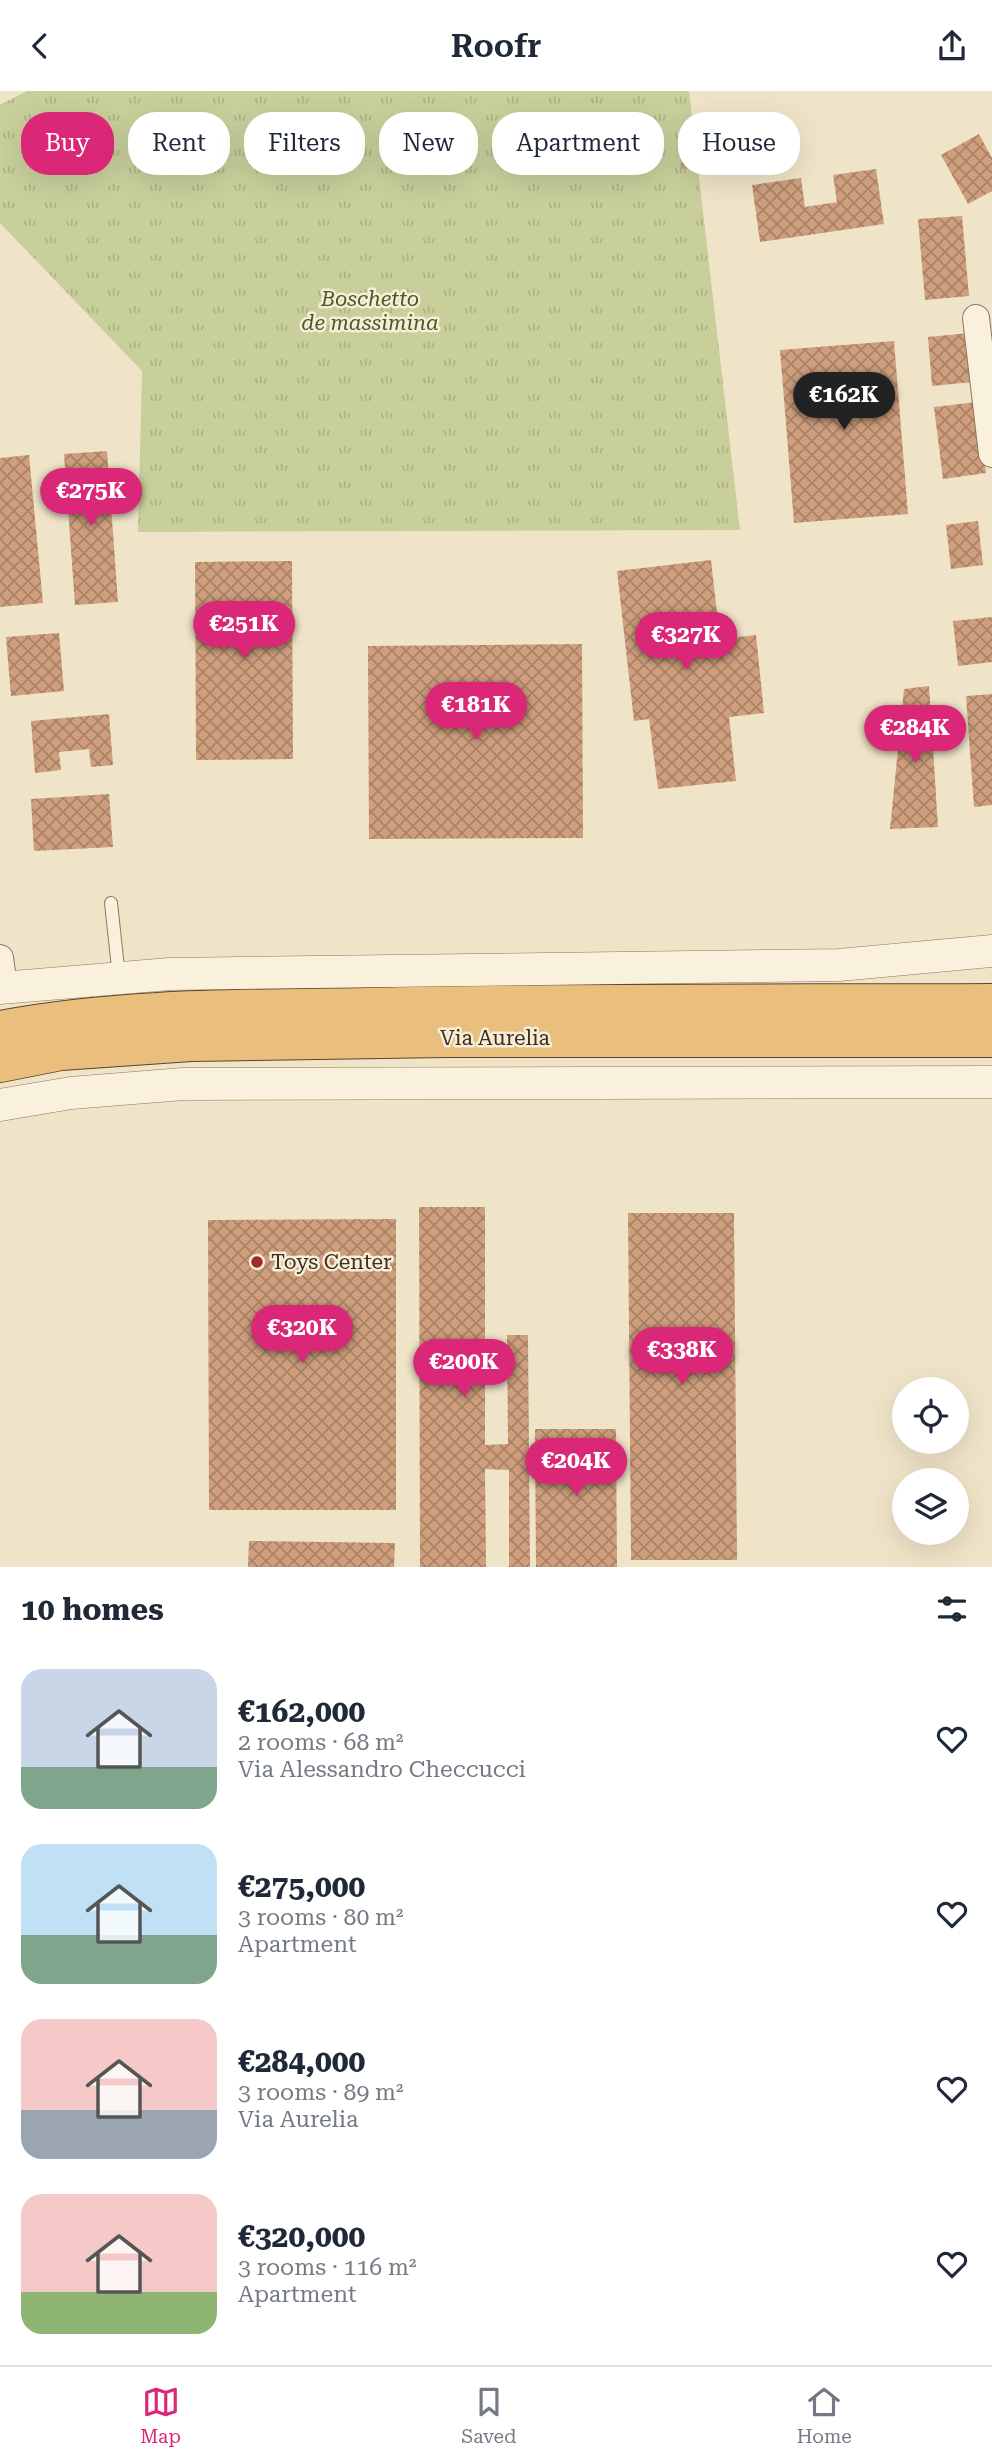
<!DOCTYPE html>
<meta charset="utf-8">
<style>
body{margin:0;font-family:"Roboto Serif",serif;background:#f6f6f7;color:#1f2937;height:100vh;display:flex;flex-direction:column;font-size:26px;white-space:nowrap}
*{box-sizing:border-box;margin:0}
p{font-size:23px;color:#747a83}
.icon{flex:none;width:38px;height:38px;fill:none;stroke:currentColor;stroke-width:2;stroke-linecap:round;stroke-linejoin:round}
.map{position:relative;height:1476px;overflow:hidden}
.sheet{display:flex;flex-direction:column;background:#fff;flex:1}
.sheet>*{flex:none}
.guide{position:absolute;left:21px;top:21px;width:950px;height:63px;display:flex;gap:14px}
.tools{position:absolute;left:892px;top:1286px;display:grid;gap:14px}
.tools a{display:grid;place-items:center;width:77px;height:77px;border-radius:50%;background:#fff;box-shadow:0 7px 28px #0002;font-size:35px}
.price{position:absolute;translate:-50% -60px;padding:0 16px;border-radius:24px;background:#db2777;color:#fff;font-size:23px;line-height:46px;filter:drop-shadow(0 2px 4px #0008)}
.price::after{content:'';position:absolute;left:50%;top:42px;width:21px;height:16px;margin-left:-10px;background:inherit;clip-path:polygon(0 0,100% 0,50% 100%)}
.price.on{background:#222;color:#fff}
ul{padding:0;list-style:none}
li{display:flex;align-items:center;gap:21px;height:175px;padding:0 21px}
li span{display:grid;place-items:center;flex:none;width:196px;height:140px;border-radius:21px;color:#555}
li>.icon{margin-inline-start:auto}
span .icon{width:84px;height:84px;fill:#fffc;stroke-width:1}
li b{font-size:30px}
h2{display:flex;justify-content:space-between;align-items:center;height:84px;padding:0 21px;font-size:30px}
.chip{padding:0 24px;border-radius:28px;background:#fff;box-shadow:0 7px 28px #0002;font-size:24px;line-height:63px}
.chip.on{background:#db2777;color:#fff}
header{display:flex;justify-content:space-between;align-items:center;height:91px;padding:0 21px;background:#fff;font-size:32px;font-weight:600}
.menu{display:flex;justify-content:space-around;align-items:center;height:98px;border-top:2px solid #e0e1e3;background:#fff;font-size:19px;color:#747a83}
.menu a{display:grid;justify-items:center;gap:4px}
.menu .on{color:#db2777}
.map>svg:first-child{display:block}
.grass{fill:url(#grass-tufts)}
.building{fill:url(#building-cross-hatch)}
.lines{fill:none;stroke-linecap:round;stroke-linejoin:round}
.service-casing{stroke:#8d765c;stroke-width:14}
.minor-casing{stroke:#8d765c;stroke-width:28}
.tertiary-casing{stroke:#8d765c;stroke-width:33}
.trunk-casing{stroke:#5b4430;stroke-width:40}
.service{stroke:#faf1dc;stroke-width:12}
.minor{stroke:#faf1dc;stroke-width:26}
.tertiary{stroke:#faf1dc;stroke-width:32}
.trunk{stroke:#eabe7c;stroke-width:38}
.poi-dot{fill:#9e2a2b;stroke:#f7eed8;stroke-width:2.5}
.labels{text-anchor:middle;stroke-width:5;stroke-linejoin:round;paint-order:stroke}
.park-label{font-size:21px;font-style:italic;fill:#4d5a26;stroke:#f7eed8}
.street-label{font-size:21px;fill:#3d2e20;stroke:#f7eed8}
.poi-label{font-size:21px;fill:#3d2e20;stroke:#f7eed8;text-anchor:start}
</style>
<header><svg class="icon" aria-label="back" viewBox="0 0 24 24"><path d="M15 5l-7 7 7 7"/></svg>Roofr<svg class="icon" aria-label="share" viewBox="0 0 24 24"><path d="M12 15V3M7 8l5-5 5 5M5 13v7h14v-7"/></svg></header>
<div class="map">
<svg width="992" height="1476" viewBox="0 0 992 1476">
<defs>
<pattern id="grass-tufts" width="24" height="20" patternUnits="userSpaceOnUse" patternTransform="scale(1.75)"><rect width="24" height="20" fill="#c9cf9b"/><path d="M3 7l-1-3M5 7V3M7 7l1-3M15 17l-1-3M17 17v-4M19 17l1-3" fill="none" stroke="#aeb285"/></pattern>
<pattern id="building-cross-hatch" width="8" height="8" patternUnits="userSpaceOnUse" patternTransform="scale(1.75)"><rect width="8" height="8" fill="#cf9f7d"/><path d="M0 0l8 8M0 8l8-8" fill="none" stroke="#a98266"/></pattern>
</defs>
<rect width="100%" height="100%" fill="#f0e4c8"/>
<path class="grass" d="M27,0H689L740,439L138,441L142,280L0,132V14Z"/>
<g class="building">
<path d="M979,43L992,67V100L968,113L941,64Z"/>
<path d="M699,49L703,75L682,78L678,52Z"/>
<path d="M876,78L884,133L760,151L752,94L801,87L805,116L837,111L833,84Z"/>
<path d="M962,125L969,205L925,209L918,128Z"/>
<path d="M969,242L973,291L932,295L928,246Z"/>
<path d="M894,250L908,423L794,432L780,259Z"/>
<path d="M977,311L986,382L943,388L934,316Z"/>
<path d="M107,360L118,511L75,514L64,363Z"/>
<path d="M29,364L43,512L0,516V367Z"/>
<path d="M978,430L983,474L951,478L946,434Z"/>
<path d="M711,469L720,548L756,544L764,622L729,626L736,690L658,698L649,628L634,630L617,480Z"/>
<path d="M292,470L293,668L196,669L195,471Z"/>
<path d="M992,526V571L958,575L953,530Z"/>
<path d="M59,542L64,600L11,605L6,546Z"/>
<path d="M582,553L583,747L369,748L368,555Z"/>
<path d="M929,595L938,736L890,738L904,598Z"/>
<path d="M992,603V714L974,716L966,605Z"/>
<path d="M109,623L113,674L91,676L89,658L59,661L61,679L35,682L31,630Z"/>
<path d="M109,703L113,756L34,760L31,708Z"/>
<path d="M419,1116H485V1354L508,1353L507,1244H528L530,1476H509V1379L485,1378L486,1476H420Z"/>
<path d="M628,1122H734L737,1469H631Z"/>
<path d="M396,1128V1419H209L208,1129Z"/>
<path d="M535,1338H616L617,1476H536Z"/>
<path d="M249,1450L395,1452L394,1476H248Z"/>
</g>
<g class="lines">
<g class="service-casing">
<path id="service" d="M111,812L119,886"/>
</g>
<g class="minor-casing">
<g id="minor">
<path d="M976,227L992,363"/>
<path d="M0,867L4,895"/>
</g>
</g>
<g class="tertiary-casing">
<g id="tertiary">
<path d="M0,897L170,883L839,874L992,860"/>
<path d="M0,1014L71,1002L183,993L992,991"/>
</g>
</g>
<g class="trunk-casing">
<g id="trunk">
<path d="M0,939C121,916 246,918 368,916C576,911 784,913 992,912"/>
<path d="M0,972L61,960L191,951L446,947H992"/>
</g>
</g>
<use href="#service" class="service"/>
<use href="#minor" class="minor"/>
<use href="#tertiary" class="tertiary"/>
<use href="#trunk" class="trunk"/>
</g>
<circle class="poi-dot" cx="257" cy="1171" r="7"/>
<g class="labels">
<g class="park-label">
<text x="370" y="215">Boschetto<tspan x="370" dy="24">de massimina</tspan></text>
</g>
<g class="street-label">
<text x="495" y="954">Via Aurelia</text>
</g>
<g class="poi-label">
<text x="271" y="1178">Toys Center</text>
</g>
</g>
</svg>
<div class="tools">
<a><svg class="icon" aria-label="locate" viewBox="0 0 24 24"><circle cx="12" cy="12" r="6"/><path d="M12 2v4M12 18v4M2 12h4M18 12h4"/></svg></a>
<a><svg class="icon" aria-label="layers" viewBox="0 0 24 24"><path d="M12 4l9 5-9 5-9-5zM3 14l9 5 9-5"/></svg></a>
</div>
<b class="price on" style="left:844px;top:341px">€162K</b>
<b class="price" style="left:91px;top:437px">€275K</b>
<b class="price" style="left:244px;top:570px">€251K</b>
<b class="price" style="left:686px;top:581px">€327K</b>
<b class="price" style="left:476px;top:651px">€181K</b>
<b class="price" style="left:915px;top:674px">€284K</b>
<b class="price" style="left:302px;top:1274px">€320K</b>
<b class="price" style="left:682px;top:1296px">€338K</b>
<b class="price" style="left:464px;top:1308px">€200K</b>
<b class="price" style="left:576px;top:1407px">€204K</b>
<div class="guide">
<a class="chip on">Buy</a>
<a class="chip">Rent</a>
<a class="chip">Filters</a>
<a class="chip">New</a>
<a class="chip">Apartment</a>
<a class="chip">House</a>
</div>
</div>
<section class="sheet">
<h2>10 homes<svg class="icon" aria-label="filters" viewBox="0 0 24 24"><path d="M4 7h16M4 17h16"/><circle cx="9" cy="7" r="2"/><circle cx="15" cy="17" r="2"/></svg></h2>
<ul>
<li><span style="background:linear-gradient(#c9d6e8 70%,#7fa58c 0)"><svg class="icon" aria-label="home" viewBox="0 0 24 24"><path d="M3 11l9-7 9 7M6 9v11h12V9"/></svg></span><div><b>€162,000</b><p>2 rooms · 68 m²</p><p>Via Alessandro Checcucci</p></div><svg class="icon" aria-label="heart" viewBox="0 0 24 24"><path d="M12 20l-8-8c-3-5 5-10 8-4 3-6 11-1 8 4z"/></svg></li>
<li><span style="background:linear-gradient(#bfe0f5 65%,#7fa58c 0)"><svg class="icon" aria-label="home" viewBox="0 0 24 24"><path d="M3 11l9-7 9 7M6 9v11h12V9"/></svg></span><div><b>€275,000</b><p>3 rooms · 80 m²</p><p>Apartment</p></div><svg class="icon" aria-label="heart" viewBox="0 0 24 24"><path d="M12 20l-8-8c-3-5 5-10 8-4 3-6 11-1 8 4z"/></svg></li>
<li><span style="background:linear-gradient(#f6c9c9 65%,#9aa5b1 0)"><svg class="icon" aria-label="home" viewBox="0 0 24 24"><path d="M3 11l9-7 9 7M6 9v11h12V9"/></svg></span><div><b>€284,000</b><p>3 rooms · 89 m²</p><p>Via Aurelia</p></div><svg class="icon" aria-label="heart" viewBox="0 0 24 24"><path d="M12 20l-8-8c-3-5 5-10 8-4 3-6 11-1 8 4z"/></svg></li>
<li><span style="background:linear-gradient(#f6c9c9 70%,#8fb573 0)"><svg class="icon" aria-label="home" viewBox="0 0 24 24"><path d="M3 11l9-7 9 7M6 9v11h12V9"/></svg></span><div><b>€320,000</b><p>3 rooms · 116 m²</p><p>Apartment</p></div><svg class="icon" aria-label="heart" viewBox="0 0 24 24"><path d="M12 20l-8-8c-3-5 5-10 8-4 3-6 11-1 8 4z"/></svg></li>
</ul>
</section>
<nav class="menu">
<a class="on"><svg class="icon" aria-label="map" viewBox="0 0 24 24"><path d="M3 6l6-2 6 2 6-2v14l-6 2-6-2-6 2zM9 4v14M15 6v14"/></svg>Map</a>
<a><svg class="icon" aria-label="saved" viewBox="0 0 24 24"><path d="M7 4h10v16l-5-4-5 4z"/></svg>Saved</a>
<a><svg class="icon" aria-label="home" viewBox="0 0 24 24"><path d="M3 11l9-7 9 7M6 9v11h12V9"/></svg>Home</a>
</nav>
